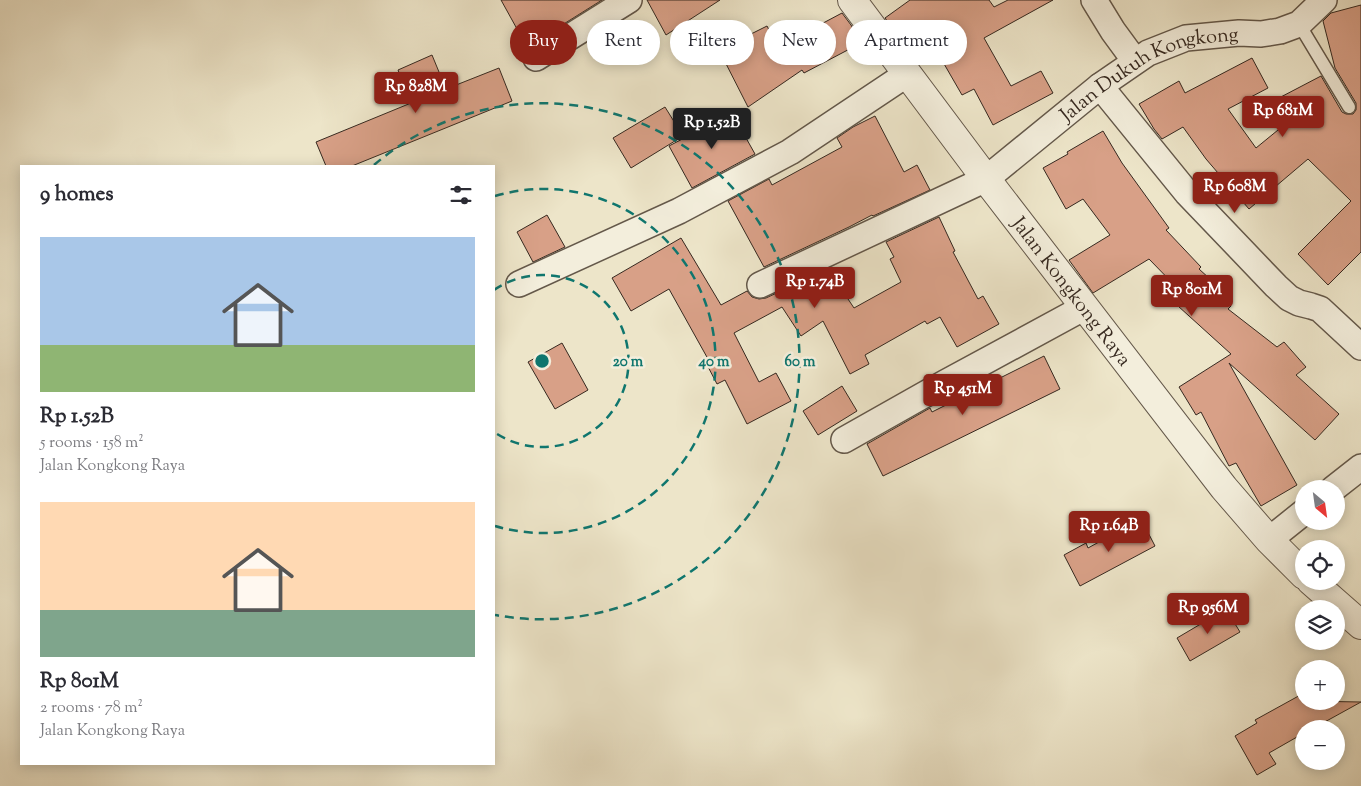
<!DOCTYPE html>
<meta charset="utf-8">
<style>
body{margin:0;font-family:"Sorts Mill Goudy",serif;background:#f7f7f7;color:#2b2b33;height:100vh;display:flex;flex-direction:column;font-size:19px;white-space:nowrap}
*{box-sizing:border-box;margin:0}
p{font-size:16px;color:#7c7c81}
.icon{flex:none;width:28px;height:28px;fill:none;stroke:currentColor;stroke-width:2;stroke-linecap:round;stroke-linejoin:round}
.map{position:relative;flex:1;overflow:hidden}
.drawer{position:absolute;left:20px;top:165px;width:475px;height:600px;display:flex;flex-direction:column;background:#fff;border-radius:0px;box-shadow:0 2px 12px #0003}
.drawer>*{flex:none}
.hud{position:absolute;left:510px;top:20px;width:475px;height:45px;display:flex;gap:10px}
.needle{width:32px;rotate:151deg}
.fabs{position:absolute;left:1295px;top:480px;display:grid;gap:10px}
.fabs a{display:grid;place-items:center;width:50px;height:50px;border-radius:50%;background:#fff;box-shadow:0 2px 12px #0003;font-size:25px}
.price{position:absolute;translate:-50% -42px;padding:0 11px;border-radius:5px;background:#8f2418;color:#fff;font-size:16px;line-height:32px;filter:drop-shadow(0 1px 2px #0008)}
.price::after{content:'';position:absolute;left:50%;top:30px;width:15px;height:11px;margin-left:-8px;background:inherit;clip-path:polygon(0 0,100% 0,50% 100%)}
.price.active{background:#222;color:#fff}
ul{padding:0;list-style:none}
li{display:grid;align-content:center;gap:10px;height:265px;padding:0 20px}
li span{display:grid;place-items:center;height:155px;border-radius:0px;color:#555}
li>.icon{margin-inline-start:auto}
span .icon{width:90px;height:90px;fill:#fffc;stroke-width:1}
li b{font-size:21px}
h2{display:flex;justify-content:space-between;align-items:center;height:60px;padding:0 20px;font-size:21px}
.chip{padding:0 18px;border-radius:22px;background:#fff;box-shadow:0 2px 12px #0003;font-size:18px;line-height:45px}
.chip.active{background:#8f2418;color:#fff}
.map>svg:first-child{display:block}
.building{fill:#d8a087;stroke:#362920}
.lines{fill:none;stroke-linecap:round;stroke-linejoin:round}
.service-casing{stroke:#64584a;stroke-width:15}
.minor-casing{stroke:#64584a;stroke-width:28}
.tertiary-casing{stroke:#64584a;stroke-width:30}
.service{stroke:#f3eedc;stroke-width:12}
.minor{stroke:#f3eedc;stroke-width:25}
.tertiary{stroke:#f3eedc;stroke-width:28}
.ring{fill:none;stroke:#0f766e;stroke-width:2.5;stroke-dasharray:9 6}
.labels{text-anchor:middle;stroke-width:5;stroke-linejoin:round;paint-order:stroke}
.street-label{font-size:20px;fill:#362920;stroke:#f3eedc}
.centre{fill:#0f766e;stroke:#f3eedc;stroke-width:2.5}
.ring-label{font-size:15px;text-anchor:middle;font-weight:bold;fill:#0f766e;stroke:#f3eedc;stroke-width:5;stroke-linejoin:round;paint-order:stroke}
</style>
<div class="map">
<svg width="1361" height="786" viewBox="0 0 1361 786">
<rect width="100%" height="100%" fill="#ede5c9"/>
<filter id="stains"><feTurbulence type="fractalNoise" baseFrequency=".004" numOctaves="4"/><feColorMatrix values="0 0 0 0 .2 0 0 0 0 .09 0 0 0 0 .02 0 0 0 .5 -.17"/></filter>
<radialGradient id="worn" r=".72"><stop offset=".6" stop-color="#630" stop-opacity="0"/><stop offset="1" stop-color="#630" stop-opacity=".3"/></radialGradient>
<g class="building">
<path d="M501,0H602L527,47Z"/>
<path d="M647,0H720L666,35Z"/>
<path d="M910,0H989L994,7L1008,0H1053L984,38L1011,86L1041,71L1053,93L993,125L974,89L962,95L932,43L914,57L885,18Z"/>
<path d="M1361,5V252L1328,285L1298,254L1351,201L1308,159L1249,209L1206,159L1183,127L1162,139L1154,129L1139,104L1179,81L1185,93L1252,58L1268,88L1228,109L1256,148L1289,121L1277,99L1321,76L1342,112L1346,114H1353L1356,110V103L1335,68L1323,21L1331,13Z"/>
<path d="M842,13L851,25L861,43L804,73L802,70L748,107L719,50L767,26L778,47Z"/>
<path d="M432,55L446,89L499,68L512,101L352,166H326L316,142L411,103L398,70Z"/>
<path d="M665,107L683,136L631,168L613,138Z"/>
<path d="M732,113L755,154L692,188L669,146Z"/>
<path d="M875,116L904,172L917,165L930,190L873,216L872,215L849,227L764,267L728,201L769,179L772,185L842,147L837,138L853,127Z"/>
<path d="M1103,131L1122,163L1169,228L1166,230L1201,267L1199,269L1210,279L1231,306L1228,309L1277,347L1284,342L1306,367L1296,375L1339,414L1315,440L1229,363L1297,485L1261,506L1236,463L1229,466L1201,412L1196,415L1179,387L1231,354L1178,306L1186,297L1149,259L1093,293L1069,260L1110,235L1083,199L1066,209L1043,168L1068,154L1067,152Z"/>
<path d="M547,215L565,247L533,262L517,232Z"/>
<path d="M939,217L955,251L953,252L978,299L983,296L999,324L957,347L940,317L927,324L925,321L865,355L869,364L850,374L823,321L801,336L782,307L734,333L759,382L776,373L791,401L747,424L725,380L717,384L705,361L708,359L669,289L631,311L612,278L681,238L721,305L747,291L752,297L759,299L766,298L828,269L854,308L901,282L890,259L894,257L886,242Z"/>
<path d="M562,343L588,390L555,409L528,362Z"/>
<path d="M1044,356L1060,389L883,476L867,444L930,408L932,412Z"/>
<path d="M842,386L857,411L818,435L803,411Z"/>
<path d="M1141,519L1155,546L1080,586L1064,555L1086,543L1088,548Z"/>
<path d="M1226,609L1240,632L1190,661L1177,638Z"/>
<path d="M1304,693V701L1361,702L1312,729H1304V733L1269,753L1276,764L1257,775L1235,736L1257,723L1255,720Z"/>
</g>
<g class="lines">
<g class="service-casing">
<path id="service" d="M1299,24L1349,107"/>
</g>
<g class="minor-casing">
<g id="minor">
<path d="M1094,0L1113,31L1135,61"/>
<path d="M536,58L629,0"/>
<path d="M1100,86L1187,193L1276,286L1289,298L1299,303L1311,306L1320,309L1361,347"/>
<path d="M519,284L679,211L790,152L907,74"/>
<path id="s1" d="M760,285L986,179L1100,86L1148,53L1186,38L1239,33L1261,34L1280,31L1299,24L1324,0"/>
<path d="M844,440L945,383L1085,307"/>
<path d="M1333,489L1361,467"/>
<path d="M1269,540L1304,512"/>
</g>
</g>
<g class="tertiary-casing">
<g id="tertiary">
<path id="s2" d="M852,0L986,179L1224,488L1269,540L1304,575"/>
<path d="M1311,581L1361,625"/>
</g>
</g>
<use href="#service" class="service"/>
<use href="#minor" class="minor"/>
<use href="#tertiary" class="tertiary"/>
</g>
<g class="ring">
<path d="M494 290A86 86 0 1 1 494 432"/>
<path d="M495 196A172 172 0 1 1 495 526"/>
<path d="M374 165A258 258 0 1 1 495 615"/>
</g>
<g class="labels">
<g class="street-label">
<text dy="7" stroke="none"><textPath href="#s1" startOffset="448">Jalan Dukuh Kongkong</textPath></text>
<text dy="7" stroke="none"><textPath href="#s2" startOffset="365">Jalan Kongkong Raya</textPath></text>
</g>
</g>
<circle cx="542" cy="361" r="8" class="centre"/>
<g class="ring-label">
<text x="628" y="366">20 m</text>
<text x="714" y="366">40 m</text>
<text x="800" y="366">60 m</text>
</g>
<rect width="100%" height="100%" filter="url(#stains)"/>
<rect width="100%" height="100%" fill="url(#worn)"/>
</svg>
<div class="fabs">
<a><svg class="needle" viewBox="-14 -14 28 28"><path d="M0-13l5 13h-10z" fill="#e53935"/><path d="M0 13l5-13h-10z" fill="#7c7c81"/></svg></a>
<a><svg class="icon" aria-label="locate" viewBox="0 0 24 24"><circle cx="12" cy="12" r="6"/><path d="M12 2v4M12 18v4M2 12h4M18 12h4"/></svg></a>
<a><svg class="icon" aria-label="layers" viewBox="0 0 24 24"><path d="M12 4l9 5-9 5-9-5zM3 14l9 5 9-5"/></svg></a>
<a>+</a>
<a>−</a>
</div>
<b class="price" style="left:416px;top:114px">Rp 828M</b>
<b class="price" style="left:1283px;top:138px">Rp 681M</b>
<b class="price active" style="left:712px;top:150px">Rp 1.52B</b>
<b class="price" style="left:1235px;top:214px">Rp 608M</b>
<b class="price" style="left:815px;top:309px">Rp 1.74B</b>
<b class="price" style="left:1192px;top:317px">Rp 801M</b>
<b class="price" style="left:963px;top:416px">Rp 451M</b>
<b class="price" style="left:1109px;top:553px">Rp 1.64B</b>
<b class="price" style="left:1208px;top:635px">Rp 956M</b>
<div class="hud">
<a class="chip active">Buy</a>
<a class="chip">Rent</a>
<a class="chip">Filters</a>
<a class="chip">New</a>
<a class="chip">Apartment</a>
</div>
<section class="drawer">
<h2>9 homes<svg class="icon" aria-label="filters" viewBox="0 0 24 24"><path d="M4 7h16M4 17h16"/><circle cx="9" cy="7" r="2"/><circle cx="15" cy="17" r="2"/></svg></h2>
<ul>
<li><span style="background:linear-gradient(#a9c7e8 70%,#8fb573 0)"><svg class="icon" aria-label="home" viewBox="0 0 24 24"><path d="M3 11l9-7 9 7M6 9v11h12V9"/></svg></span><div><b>Rp 1.52B</b><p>5 rooms · 158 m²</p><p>Jalan Kongkong Raya</p></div></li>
<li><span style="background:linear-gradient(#ffd9b3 70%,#7fa58c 0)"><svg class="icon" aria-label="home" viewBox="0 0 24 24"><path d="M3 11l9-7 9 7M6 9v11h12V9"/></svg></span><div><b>Rp 801M</b><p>2 rooms · 78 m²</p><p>Jalan Kongkong Raya</p></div></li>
</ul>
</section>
</div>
